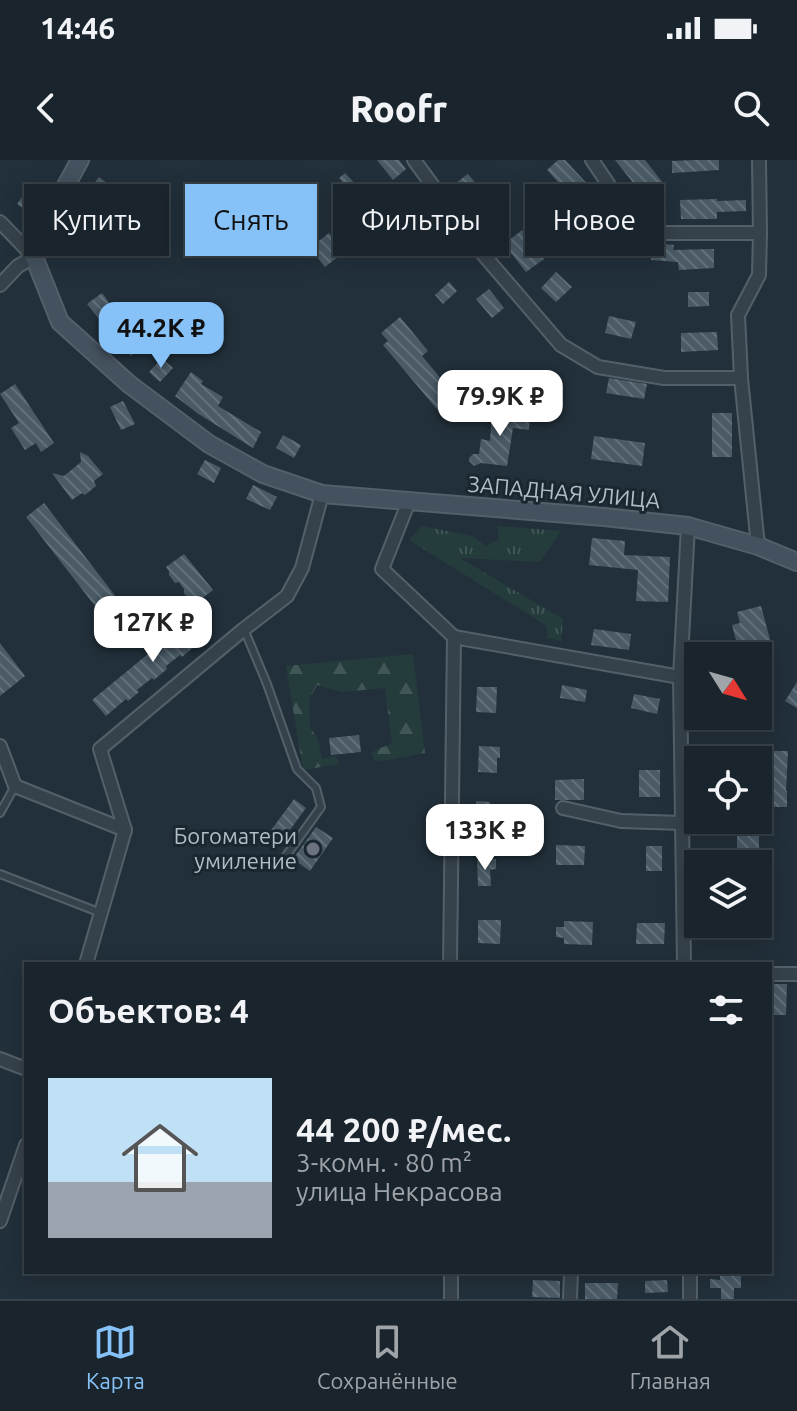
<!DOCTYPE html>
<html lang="ru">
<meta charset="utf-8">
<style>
body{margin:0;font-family:Ubuntu,sans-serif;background:#232c34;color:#f1f3f6;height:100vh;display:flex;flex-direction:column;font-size:30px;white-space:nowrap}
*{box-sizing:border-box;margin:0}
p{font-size:26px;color:#9fa4a9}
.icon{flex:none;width:44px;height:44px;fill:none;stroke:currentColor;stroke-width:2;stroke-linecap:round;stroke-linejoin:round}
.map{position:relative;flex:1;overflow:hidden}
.drawer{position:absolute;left:24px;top:802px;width:748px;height:312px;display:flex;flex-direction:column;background:#1a242c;border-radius:0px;box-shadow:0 4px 20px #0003,0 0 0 2px #384148}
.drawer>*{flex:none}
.banner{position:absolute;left:24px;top:24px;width:750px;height:72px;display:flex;gap:16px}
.needle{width:52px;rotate:127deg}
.tools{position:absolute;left:684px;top:482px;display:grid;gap:16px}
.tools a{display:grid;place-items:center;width:88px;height:88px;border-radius:0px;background:#1a242c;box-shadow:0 4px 20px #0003,0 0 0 2px #384148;font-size:40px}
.price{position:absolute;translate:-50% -68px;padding:0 18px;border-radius:16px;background:#fff;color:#222;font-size:26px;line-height:52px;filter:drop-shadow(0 2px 4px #0008)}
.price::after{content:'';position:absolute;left:50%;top:48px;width:24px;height:18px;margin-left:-12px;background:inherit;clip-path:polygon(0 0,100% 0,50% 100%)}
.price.selected{background:#86c2f7;color:#111}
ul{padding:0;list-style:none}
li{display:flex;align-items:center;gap:24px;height:200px;padding:0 24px}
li+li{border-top:2px solid #384148}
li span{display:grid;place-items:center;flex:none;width:224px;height:160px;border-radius:0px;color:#555}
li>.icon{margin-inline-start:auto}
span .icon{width:96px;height:96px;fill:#fffc;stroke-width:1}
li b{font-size:34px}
h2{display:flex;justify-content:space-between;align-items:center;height:96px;padding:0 24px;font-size:34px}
.chip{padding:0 28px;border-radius:0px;background:#1a242c;box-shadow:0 4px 20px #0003,0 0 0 2px #384148;font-size:28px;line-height:72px}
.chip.selected{background:#86c2f7;color:#111}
.status{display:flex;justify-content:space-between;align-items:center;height:56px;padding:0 40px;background:#1a242c;direction:ltr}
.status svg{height:22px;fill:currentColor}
header{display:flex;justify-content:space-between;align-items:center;height:104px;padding:0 24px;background:#1a242c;font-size:36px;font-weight:800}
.tab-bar{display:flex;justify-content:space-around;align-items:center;height:112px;border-top:2px solid #384148;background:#1a242c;font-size:22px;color:#9fa4a9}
.tab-bar a{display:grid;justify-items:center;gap:4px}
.tab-bar .selected{color:#86c2f7}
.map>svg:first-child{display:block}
.grass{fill:url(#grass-tufts)}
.forest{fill:url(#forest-firs)}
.building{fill:url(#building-back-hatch)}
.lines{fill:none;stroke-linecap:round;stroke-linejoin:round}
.lane-casing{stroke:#546069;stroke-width:10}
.street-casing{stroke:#546069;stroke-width:16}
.secondary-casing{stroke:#546069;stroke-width:20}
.lane{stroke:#36424b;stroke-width:6}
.street{stroke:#36424b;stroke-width:12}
.secondary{stroke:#44515e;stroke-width:16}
.worship-dot{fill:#6b7280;stroke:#1b2730;stroke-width:3}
.labels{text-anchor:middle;stroke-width:6;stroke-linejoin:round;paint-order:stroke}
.street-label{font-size:22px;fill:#b1bdc7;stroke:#1b2730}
.poi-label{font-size:22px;fill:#b1bdc7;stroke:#1b2730;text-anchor:end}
</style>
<div class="status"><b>14:46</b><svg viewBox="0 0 49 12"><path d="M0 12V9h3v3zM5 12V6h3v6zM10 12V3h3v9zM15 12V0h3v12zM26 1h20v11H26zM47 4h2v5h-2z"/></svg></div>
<header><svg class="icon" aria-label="back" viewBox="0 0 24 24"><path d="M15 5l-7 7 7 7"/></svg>Roofr<svg class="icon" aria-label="search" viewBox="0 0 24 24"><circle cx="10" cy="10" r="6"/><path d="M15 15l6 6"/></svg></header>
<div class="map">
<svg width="797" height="1139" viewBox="0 0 797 1139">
<defs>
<pattern id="grass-tufts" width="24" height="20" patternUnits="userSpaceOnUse" patternTransform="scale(2)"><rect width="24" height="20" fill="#243c3b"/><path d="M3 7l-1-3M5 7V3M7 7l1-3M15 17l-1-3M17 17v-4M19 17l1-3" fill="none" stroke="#415656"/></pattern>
<pattern id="forest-firs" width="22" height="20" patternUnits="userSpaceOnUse" patternTransform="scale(2)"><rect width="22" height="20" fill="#243c3b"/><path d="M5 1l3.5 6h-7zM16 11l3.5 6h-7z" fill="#415656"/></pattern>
<pattern id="building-back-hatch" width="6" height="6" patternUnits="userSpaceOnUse" patternTransform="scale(2)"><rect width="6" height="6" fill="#4a5b67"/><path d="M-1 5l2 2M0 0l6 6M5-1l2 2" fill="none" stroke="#62717b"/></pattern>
</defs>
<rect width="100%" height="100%" fill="#22303b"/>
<path class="grass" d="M422,366L472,376L486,386L499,379L497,366L561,371L540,402L460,398L563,459L561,481L547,478V466L409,380Z"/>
<path class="forest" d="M413,494L425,593L382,601L375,600L371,594L377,589L392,584L385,528L342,532L317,525L309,539L310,567L318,579L322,599L336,596L339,604L303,610L286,506Z"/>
<g class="building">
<path d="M377,0H399L406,9L393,20Z"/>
<path d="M558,0H565L594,31L579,45L547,10Z"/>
<path d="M615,0H645L663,23L645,38Z"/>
<path d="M695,0H719V10L672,13V1Z"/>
<path d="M345,13L361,30L354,36L339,18Z"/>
<path d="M468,14L490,41L475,53L453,25Z"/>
<path d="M99,17L114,29L101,46L86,34Z"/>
<path d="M25,33L41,45L33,56L17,44Z"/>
<path d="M717,39V41L746,40V51L717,52V59H681L680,40Z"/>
<path d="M426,43L449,71L436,82L413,54Z"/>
<path d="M74,57L87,66L82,73L94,82L83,96L58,78Z"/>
<path d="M616,57L637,74L631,81L638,82L630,92L599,68L606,59L612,63Z"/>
<path d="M522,70L544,99L526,112L504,84Z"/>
<path d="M329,73L344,92L325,107L310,88Z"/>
<path d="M653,83L674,85L673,90L714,89V108L679,110L678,102L651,100Z"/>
<path d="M556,112L572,127L556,142L541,128Z"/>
<path d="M449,122L457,131L443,144L435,135Z"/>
<path d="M489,129L504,148L492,158L476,139Z"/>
<path d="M688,132H709V146L688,147Z"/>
<path d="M102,133L114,149L100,160L87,144Z"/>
<path d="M609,156L636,162L631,179L605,173Z"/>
<path d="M400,157L428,191L422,196L463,245L446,260L383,185L388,181L381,173Z"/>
<path d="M717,172L718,190L681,192V173Z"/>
<path d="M139,173L147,183L131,196L123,186Z"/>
<path d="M162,198L173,208L160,222L149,212Z"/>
<path d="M191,212L203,221L201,224L223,237L218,246L261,272L253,288L197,253L175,236Z"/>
<path d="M609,218L647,224L644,239L606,233Z"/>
<path d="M15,224L54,283L41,292L36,283L25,290L11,268L19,263L0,234Z"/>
<path d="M123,241L135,264L121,270L110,247Z"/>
<path d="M492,250L530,254L529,270L513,268L507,306L481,303L474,306L469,301V298L473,294H479L481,279L490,281Z"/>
<rect x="712" y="253" width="20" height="44"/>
<path d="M283,275L301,285L294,298L276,288Z"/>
<path d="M594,276L645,283L642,306L591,299Z"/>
<path d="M80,292L88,296L103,314L94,321L96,326L85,335L82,333L72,340L52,313L64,316L81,302Z"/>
<path d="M205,300L221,308L214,323L197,314Z"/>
<path d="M253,325L277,337L270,350L246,339Z"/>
<path d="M44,343L126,450L109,464L26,357Z"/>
<path d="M592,378L625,381L624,395L670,397L668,442L636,441L638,410L589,405Z"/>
<path d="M184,394L213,430L196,443L193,439L188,440L184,433V429L179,422L175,423L169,415V411L166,407Z"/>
<path d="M761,446L772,487L740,495L732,465L740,463L737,452Z"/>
<path d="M199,452L212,468L193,485L194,487L182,497L180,495L166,506L167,509L154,520L152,518L137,530L139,532L128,541L126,539L106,556L92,540Z"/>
<path d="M594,469L631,474L629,490L591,485Z"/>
<path d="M0,483L25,516L0,536Z"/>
<path d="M797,522V548L785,541Z"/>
<path d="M562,525L587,530L585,542L560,538Z"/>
<path d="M477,527H497L496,553L476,552Z"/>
<path d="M634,534L660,539L657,554L631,548Z"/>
<path d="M359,575L361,592L331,595L329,578Z"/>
<path d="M479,586L500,587V598H497V613L478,612Z"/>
<path d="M765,591H788L786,631H787V647H765Z"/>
<rect x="639" y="610" width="21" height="27"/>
<path d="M584,619V640H555V620Z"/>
<path d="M294,639L306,648L281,682L269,673Z"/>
<path d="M476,641L490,642L489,656L498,657L497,671L475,670Z"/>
<rect x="737" y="664" width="22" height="40"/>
<path d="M316,667L333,678L310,711L293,699Z"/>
<path d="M556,685L585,686L584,705H556Z"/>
<rect x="646" y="686" width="16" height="25"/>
<path d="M496,699V709L490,710L491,726H478L477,700Z"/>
<path d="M478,760H501L500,784L478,783Z"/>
<path d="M564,761L593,762L592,785L564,784V778L556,777V767H564Z"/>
<path d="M637,763H665L664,784H636Z"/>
<path d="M774,824H787L786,855H773Z"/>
<path d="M720,1112H741V1128H734V1139H721V1128H710V1119L720,1120Z"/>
<path d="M533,1120L560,1121V1138L532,1137Z"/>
<path d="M667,1120L668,1132L645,1133V1121Z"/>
<path d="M585,1123H618L617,1139H585Z"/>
</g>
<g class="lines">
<g class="lane-casing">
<g id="lane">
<path d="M244,469L267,524L297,609L316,628L321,647L283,700"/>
<path d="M0,653L15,626"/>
<path d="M0,714L101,753"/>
</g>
</g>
<g class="street-casing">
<g id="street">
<path d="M414,0L482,93L561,185L598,207L664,218H741"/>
<path d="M592,0L617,37L656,73H760"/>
<path d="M0,62L34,97L18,106L0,125"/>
<path d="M409,341L382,409L454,477"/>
<path d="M758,386L741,218L738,155L759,115L760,73L759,0"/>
<path d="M0,586L15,626L125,670"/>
<path d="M563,648L621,661L682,663"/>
<path d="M125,670L100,589L244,469L287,436L302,408L322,334"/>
<path d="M86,804L125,670"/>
<path d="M450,804L454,477L680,517"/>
<path d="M684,804L680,517L688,366"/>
<path d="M770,814H797"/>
<path d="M0,899L26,909"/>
<path d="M0,1061L26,985"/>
<path d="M451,1112V1139"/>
<path d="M690,1112V1139"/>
<path d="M570,1139L571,1112"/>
</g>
</g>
<g class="secondary-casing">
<path id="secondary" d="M80,0L46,62L34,97L60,162L129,224L209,284L263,314L322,334L604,357L688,366L758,386L797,402"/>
</g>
<use href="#lane" class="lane"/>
<use href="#street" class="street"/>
<use href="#secondary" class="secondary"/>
</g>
<circle class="worship-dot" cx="313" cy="689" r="8"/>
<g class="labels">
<g class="street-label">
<text transform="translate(564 332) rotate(5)" y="8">ЗАПАДНАЯ УЛИЦА</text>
</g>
<g class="poi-label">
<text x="297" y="684">Богоматери<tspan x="297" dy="25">умиление</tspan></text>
</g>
</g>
</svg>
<div class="tools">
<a><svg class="needle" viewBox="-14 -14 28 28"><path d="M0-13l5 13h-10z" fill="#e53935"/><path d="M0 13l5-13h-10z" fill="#9fa4a9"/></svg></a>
<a><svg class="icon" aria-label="locate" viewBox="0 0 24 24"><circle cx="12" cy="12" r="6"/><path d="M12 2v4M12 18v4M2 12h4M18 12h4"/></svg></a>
<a><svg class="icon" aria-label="layers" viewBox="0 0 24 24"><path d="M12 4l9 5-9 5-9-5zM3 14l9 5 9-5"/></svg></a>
</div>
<b class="price selected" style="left:161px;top:210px">44.2K ₽</b>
<b class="price" style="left:500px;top:278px">79.9K ₽</b>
<b class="price" style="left:153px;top:504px">127K ₽</b>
<b class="price" style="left:485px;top:712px">133K ₽</b>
<div class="banner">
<a class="chip">Купить</a>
<a class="chip selected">Снять</a>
<a class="chip">Фильтры</a>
<a class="chip">Новое</a>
</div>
<section class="drawer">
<h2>Объектов: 4<svg class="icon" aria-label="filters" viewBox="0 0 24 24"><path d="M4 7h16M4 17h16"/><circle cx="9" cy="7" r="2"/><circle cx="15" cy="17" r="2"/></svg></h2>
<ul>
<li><span style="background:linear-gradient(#bfe0f5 65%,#9aa5b1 0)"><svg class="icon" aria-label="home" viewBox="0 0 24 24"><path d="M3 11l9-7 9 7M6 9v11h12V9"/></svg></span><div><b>44 200 ₽/мес.</b><p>3-комн. · 80 m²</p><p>улица Некрасова</p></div></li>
</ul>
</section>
</div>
<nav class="tab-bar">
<a class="selected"><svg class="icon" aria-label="map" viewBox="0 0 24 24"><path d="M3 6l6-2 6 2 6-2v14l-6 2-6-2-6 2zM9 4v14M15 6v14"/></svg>Карта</a>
<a><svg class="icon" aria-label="saved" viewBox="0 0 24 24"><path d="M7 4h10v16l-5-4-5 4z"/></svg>Сохранённые</a>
<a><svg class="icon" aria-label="home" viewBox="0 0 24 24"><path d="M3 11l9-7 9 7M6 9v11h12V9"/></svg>Главная</a>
</nav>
